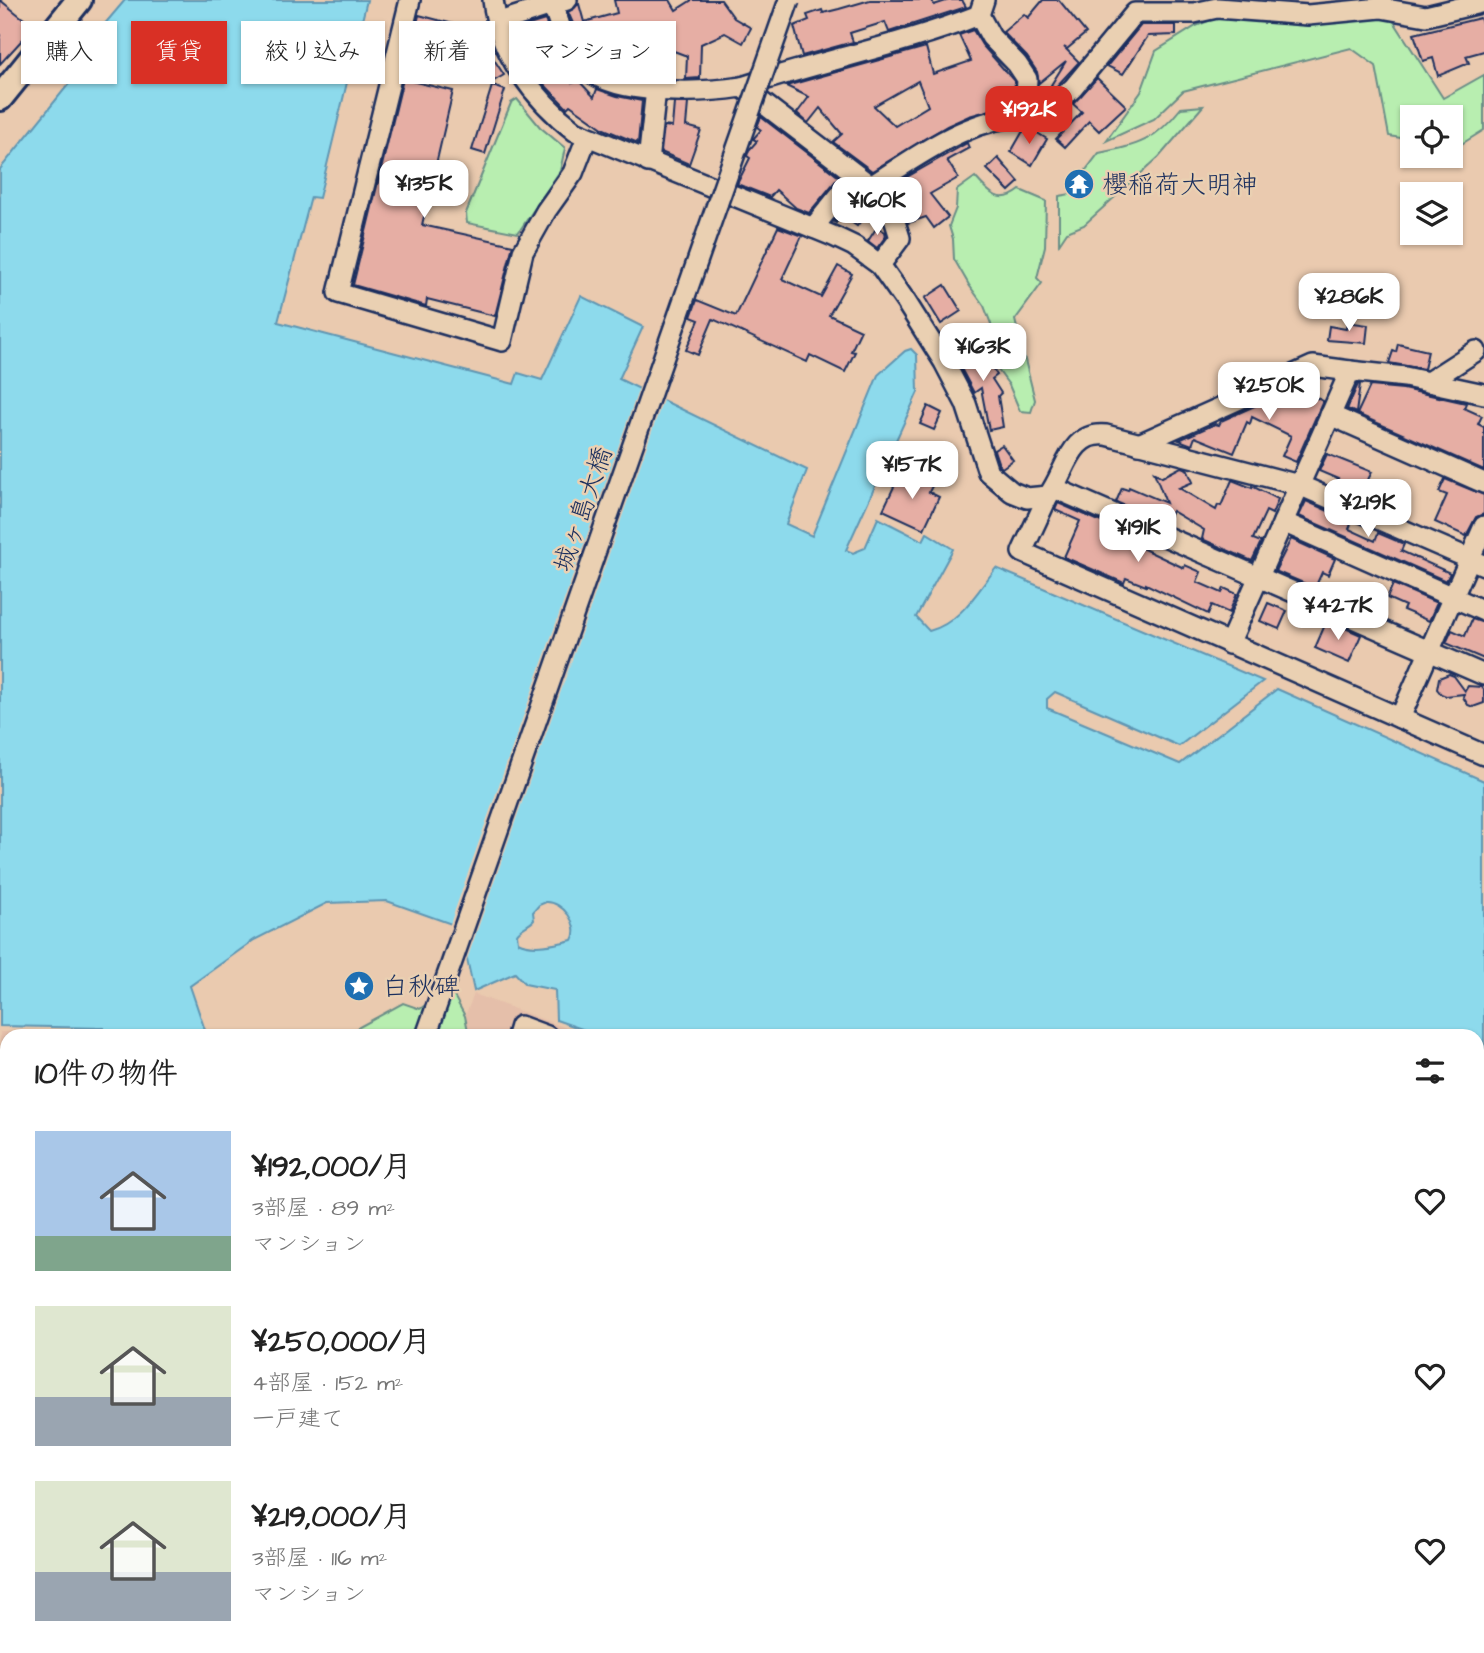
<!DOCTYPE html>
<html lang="ja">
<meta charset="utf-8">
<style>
body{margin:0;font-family:"Architects Daughter","Klee One",sans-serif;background:#f2f2f2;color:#222;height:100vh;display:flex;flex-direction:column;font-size:26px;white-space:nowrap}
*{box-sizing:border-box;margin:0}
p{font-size:23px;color:#767676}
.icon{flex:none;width:38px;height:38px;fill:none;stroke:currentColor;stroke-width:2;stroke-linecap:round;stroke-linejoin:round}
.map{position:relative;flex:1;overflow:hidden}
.side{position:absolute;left:0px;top:1029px;width:1484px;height:625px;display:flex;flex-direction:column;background:#fff;border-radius:21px 21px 0 0;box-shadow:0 2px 5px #0004}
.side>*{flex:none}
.hud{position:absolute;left:21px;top:21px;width:700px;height:63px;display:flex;gap:14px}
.controls{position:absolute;left:1400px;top:105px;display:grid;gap:14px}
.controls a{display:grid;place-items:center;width:63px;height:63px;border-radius:0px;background:#fff;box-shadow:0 2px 5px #0004;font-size:35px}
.price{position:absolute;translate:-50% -60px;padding:0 16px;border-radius:14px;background:#fff;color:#222;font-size:23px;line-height:46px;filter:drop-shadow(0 2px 4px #0008)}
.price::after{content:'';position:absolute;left:50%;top:42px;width:21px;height:16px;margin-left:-10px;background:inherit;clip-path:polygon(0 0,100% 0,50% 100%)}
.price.selected{background:#d93025;color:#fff}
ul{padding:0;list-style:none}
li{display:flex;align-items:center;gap:21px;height:175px;padding:0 35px}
li span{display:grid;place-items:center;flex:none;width:196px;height:140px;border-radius:0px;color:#555}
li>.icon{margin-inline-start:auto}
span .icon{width:84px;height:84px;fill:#fffc;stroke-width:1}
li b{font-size:30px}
h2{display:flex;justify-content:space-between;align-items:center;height:84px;padding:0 35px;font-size:30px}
.tag{padding:0 24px;border-radius:0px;background:#fff;box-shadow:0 2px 5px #0004;font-size:24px;line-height:63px}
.tag.selected{background:#d93025;color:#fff}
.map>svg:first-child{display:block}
.built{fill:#e5bfaa}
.green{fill:#b8eeb0;stroke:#6a8e87;stroke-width:2}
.water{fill:#8ddaec;stroke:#5f96b3;stroke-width:2;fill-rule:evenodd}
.pier{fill:#eacaaf}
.building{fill:#e6aea4;stroke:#1b2f5e;stroke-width:2;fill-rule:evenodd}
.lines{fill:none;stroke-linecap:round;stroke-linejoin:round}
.minor-casing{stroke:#1b2f5e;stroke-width:24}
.major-casing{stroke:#1b2f5e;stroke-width:30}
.minor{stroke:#ead0b2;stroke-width:19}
.major{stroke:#ead0b2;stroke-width:24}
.minor-bridge-casing{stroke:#1b2f5e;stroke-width:24;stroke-linecap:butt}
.minor-bridge{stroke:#ead0b2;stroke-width:19}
.labels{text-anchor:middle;stroke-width:5;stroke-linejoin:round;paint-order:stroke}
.poi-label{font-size:26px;fill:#1b2f5e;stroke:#ead0b2;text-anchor:start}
.street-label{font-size:26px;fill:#1b2f5e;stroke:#ead0b2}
</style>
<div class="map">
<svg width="1484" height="1653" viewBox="0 0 1484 1653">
<rect width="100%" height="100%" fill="#eacaaf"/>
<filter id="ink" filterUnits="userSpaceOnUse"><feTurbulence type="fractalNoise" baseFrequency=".0143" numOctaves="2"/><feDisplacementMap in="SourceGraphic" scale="14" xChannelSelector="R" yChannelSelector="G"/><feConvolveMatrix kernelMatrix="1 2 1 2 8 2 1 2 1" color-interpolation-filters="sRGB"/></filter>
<g filter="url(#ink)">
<g class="built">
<path d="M474,994L588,1036H469L465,1016Z"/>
<path d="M0,1032L94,1034L7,1036V1205H0Z"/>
<path d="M842,1647H1277L1273,1653H831Z"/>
</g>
<g class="green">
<path d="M1237,9L1391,17L1443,98L1484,75V130L1455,148L1451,147V117H1412V140L1389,136L1376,66L1351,48L1183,91L1154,119L1106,141L1141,92L1156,51L1196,26Z"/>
<path d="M517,99L540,127L565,148L560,171L518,233L467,223L466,213L511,103Z"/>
<path d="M1203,106L1159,157L1084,225L1067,232L1059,244V196L1082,192L1086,170L1099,153C1139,145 1155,141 1181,108Z"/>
<path d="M975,177C989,193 1000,206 1020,190L1046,201L1045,246L1037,278L1042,283L1015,320L1035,400L1031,412L1020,411L1009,385L995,366L991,324L984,306L969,285L954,259L953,239L949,226L956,208L957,190Z"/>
<path d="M449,987L465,1016L469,1036H343L403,1003L420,1009Z"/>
<path d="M0,1240L7,1241V1647H805L801,1653H0Z"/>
</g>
<g class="water">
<path d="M125,0H367L319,198L311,197L278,322L514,384L518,373L542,380L581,296L643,327L619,379L807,470L786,524L812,536L878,375L905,351L911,349L917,355L918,392L846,550L853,553L865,548L878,518L923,541L927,533L953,549L916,617L929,631C960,623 977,592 996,568L1263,681L1179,746L1055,692L1047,699V708L1180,764L1277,689L1484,781V1653H1454L1449,1650L1447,1653H1379V1650L1373,1647H1477V1036H602L556,1020L555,990L525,984L515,973L474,991L460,927L387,901L327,903L254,940L190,986L207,1036H104V1028L0,1026V169L97,49L92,39ZM546,902C562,901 581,925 572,940C556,944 533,950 518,942L517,934C521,927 529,926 534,920L533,912L539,905Z"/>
<path d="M1288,1647H1350L1343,1653H1285Z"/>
</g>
<path class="pier" d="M640,385L664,397L465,965L457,930L449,927Z"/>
<g class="building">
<path d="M0,0L34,27L0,64Z"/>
<path d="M614,0H670L676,10L692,0H721L734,18L751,28L743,43L725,33L701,44L700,78L686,79L687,56L650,42L647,77L630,74V70L607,50L595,59L591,56L581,42L568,12L579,4L584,22L617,13Z"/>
<path d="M870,0H932L934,5L949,0H962L966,7L889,32L885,22L850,33L853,42L802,56L794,26L809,20L807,15L822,10L823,13L839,9Z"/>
<path d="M1043,0H1059L1086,33L1067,49L1064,47L1079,62L1055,88L1051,85L1066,61L1039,83L1037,72L1027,57L1003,32L1024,14L1028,18Z"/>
<path d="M419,15L472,29L468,43L416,28Z"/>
<path d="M1480,18L1482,23L1484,22V51L1466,56L1469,63L1438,76L1433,58L1423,61L1414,34Z"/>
<path d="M545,20L572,83L579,81L594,97L597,89L617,96L642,101L638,143L604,129L570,105L567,108L542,82L522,51L513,30Z"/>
<path d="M1141,25H1176V35L1148,36L1123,74L1107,66Z"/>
<path d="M973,30L982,45L1015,82L1013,104L969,116L947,126L872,171L833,142L842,134L820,108L808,123L797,113L809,97L786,86L926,47L933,74L971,61L959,35ZM918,81L928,106L895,126L874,106Z"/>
<path d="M493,58L504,75L492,82L481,65Z"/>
<path d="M1097,78L1126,106L1099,131L1089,121L1065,147L1056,139L1082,112L1073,104Z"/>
<path d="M403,79L453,91L422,225L513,245L495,316L427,299L426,306L353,285Z"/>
<path d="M492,86L505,90L485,154L472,150Z"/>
<path d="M674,103H688L686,126L701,130L689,164L661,152L664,126L672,127Z"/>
<path d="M761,117L839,177L809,213L796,208L776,190L770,197L737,184L750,158L747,156L749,150L757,141L753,139L761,130L757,127Z"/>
<path d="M1031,129L1047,139L1032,165L1011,152L1023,131L1028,133Z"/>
<path d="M967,143L969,148L947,160L958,178L930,194L948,217L934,228L926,217L908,223L895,193L904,187L900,181Z"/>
<path d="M998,158L1019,182L1009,191L987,169Z"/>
<path d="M858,192L873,204L857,226L841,215L836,223L834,222Z"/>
<path d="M778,227L802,236L782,279L821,297L838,266L852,274L829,315L861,330L851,351L855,352L845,372L810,355L807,362L713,319L698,355L686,350L699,320L691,317L697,300L736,316Z"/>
<path d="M877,227L885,232L886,236L877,248L868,241Z"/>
<path d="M945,285L961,311L941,324L925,298Z"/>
<path d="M1347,322L1368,325L1366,343L1327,340L1329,326L1346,329Z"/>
<path d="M981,343L991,358L987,361L997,375L992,379L1001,393L998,396L1003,427L989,430L981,388L974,393L957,361Z"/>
<path d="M1398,344L1428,351L1424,369L1389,363L1393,351L1396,352Z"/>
<path d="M1315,379L1309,394L1323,401L1296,462L1282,456L1291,436L1252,417L1250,424L1247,422L1234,453L1195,437L1192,445L1179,440L1215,424L1219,425L1221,421L1270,399L1279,403L1284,393Z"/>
<path d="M1358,384H1360L1356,413L1347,409Z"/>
<path d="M1370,386L1403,389L1466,403L1464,408L1482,416L1478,424L1484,427V470L1357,414Z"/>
<path d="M928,406L942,413L934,430L920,424Z"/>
<path d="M1002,445L1013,460L1002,468L999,465L994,450Z"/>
<path d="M1327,454L1372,472L1359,497L1334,487L1338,479L1319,471Z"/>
<path d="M1181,467L1187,469L1193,482L1179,488L1216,510L1218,505L1221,506L1232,480L1252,488V486L1278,499L1272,514L1266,511L1253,539L1261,542L1252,561L1202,539L1204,530L1172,511L1166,523L1116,502L1122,488L1128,490L1129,487L1166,503L1154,472L1162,477Z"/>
<path d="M898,478L934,482L929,492L939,497L924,529L883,510Z"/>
<path d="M1445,479L1484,495V514L1476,517L1466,536L1435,522L1447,495L1439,492Z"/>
<path d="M1306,501L1344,518L1343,520L1351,524L1349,529L1375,541L1378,533L1404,544L1401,551L1450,573L1446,581L1299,516Z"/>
<path d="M1058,503L1138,538L1135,545L1184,568L1185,565L1201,572L1197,582L1222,593L1224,588L1237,594L1229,613L1212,605L1208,614L1146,584V586L1126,578L1124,583L1064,557L1080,521L1055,510Z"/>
<path d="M1291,539L1335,559L1328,575L1322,572L1315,588L1275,571Z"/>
<path d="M1393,584L1437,603L1429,621L1403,610L1405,606L1387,598Z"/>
<path d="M1268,603L1287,611L1279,629L1260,621Z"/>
<path d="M1472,619L1484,623V659L1446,643L1452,630L1465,636Z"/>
<path d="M1327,620L1361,635L1349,663L1315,648Z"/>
<path d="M1449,674L1454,676L1465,691L1468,686L1482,687L1484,690V703L1473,707L1468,705L1463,697L1464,694L1446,696L1441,694L1437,689L1439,678Z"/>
</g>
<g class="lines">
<g class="minor-casing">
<g id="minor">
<path d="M410,0L338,293L502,341L523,252L546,211L573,173L587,137"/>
<path d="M493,0C499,53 534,99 575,131L833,236L854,246L880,265L906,302L944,362L966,404L988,472L1012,492L1027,498L1048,496C1066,473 1069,431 1106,435L1299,485L1484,565"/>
<path d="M984,0L979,15L991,37L1017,64L1027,79L1025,115"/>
<path d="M553,4C560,28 568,53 588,70C620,96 702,93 742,87"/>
<path d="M496,23L567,0"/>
<path d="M648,162L656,89"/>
<path d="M871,186C922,153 978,111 1041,116L1073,88L1135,13H1194L1217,8L1308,15L1381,8L1426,16L1484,2"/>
<path d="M813,228L856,175"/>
<path d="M880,265L900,238L892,212L884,198L871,186L742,87C820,61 903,45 979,15"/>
<path d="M1428,382L1476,351"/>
<path d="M1330,415L1484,483"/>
<path d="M1139,444L1313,366L1350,371"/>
<path d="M1054,488L1484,675"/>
<path d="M1048,496L1022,552L1484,755"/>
<path d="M1283,522L1484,611"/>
<path d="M1229,644L1350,371L1405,377L1484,394"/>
<path d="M1400,718L1484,526"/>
<path d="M426,1036L718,202"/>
<path d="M517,1036L520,1026L547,1036"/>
<path d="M0,1218L7,1219"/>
<path d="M855,1647L862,1653"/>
<path d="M115,1653L119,1647"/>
<path d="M215,1653L216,1647"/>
<path d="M430,1653L432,1647"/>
<path d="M819,1653L824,1647"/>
<path d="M981,1653L984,1647"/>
<path d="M1260,1653L1263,1647"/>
</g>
</g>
<g class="major-casing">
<path id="major" d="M0,98L79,0"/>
</g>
<use href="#minor" class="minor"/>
<use href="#major" class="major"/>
<g class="minor-bridge-casing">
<path id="minor-bridge" d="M718,202L789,0"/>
</g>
<use href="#minor-bridge" class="minor-bridge"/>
</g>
</g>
<defs>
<g id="temple-disc" transform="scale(1.575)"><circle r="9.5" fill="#1f6fb2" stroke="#ead0b2"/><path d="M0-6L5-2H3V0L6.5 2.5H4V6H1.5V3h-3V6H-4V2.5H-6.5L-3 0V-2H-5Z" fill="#fff"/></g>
<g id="sight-disc" transform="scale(1.575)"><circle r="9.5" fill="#1f6fb2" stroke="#ead0b2"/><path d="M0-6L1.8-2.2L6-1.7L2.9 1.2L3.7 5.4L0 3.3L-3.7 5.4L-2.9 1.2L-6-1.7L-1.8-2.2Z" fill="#fff"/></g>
</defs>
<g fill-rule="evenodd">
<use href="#temple-disc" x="1079" y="184"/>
<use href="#sight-disc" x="359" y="986"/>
</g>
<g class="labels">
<g class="poi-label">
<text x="1102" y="193">櫻稲荷大明神</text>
<text x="382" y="995">白秋碑</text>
</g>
<g class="street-label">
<text transform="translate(582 509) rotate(-71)" y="9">城ヶ島大橋</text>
</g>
</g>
</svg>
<div class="controls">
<a><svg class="icon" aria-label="locate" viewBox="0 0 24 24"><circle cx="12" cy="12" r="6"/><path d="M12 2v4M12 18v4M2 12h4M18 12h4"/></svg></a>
<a><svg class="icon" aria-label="layers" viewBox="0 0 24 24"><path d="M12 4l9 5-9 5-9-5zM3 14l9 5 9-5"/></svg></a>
</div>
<b class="price selected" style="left:1029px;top:146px">¥192K</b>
<b class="price" style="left:424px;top:220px">¥135K</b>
<b class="price" style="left:877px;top:237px">¥160K</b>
<b class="price" style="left:1349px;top:333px">¥286K</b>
<b class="price" style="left:983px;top:383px">¥163K</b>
<b class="price" style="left:1269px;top:422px">¥250K</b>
<b class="price" style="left:912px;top:501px">¥157K</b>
<b class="price" style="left:1368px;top:539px">¥219K</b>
<b class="price" style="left:1138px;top:564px">¥191K</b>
<b class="price" style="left:1338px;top:642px">¥427K</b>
<div class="hud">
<a class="tag">購入</a>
<a class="tag selected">賃貸</a>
<a class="tag">絞り込み</a>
<a class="tag">新着</a>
<a class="tag">マンション</a>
</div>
<section class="side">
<h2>10件の物件<svg class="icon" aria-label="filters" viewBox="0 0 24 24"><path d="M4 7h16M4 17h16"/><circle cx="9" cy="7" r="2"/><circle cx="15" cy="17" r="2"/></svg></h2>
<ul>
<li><span style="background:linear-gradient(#a9c7e8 75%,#7fa58c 0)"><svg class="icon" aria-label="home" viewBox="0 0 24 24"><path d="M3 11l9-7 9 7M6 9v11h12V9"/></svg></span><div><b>¥192,000/月</b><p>3部屋 · 89 m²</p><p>マンション</p></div><svg class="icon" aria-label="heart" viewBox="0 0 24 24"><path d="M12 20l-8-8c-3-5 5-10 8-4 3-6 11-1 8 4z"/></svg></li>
<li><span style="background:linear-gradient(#dfe7d0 65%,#9aa5b1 0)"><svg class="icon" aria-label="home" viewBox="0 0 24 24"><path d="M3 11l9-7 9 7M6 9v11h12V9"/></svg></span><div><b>¥250,000/月</b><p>4部屋 · 152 m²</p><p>一戸建て</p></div><svg class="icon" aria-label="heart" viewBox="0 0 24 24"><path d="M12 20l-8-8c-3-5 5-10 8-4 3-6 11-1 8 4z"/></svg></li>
<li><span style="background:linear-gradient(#dfe7d0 65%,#9aa5b1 0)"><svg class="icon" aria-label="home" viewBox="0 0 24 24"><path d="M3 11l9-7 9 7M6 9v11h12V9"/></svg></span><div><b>¥219,000/月</b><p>3部屋 · 116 m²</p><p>マンション</p></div><svg class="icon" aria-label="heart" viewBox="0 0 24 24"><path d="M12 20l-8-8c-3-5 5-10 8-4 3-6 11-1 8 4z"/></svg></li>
</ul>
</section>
</div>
